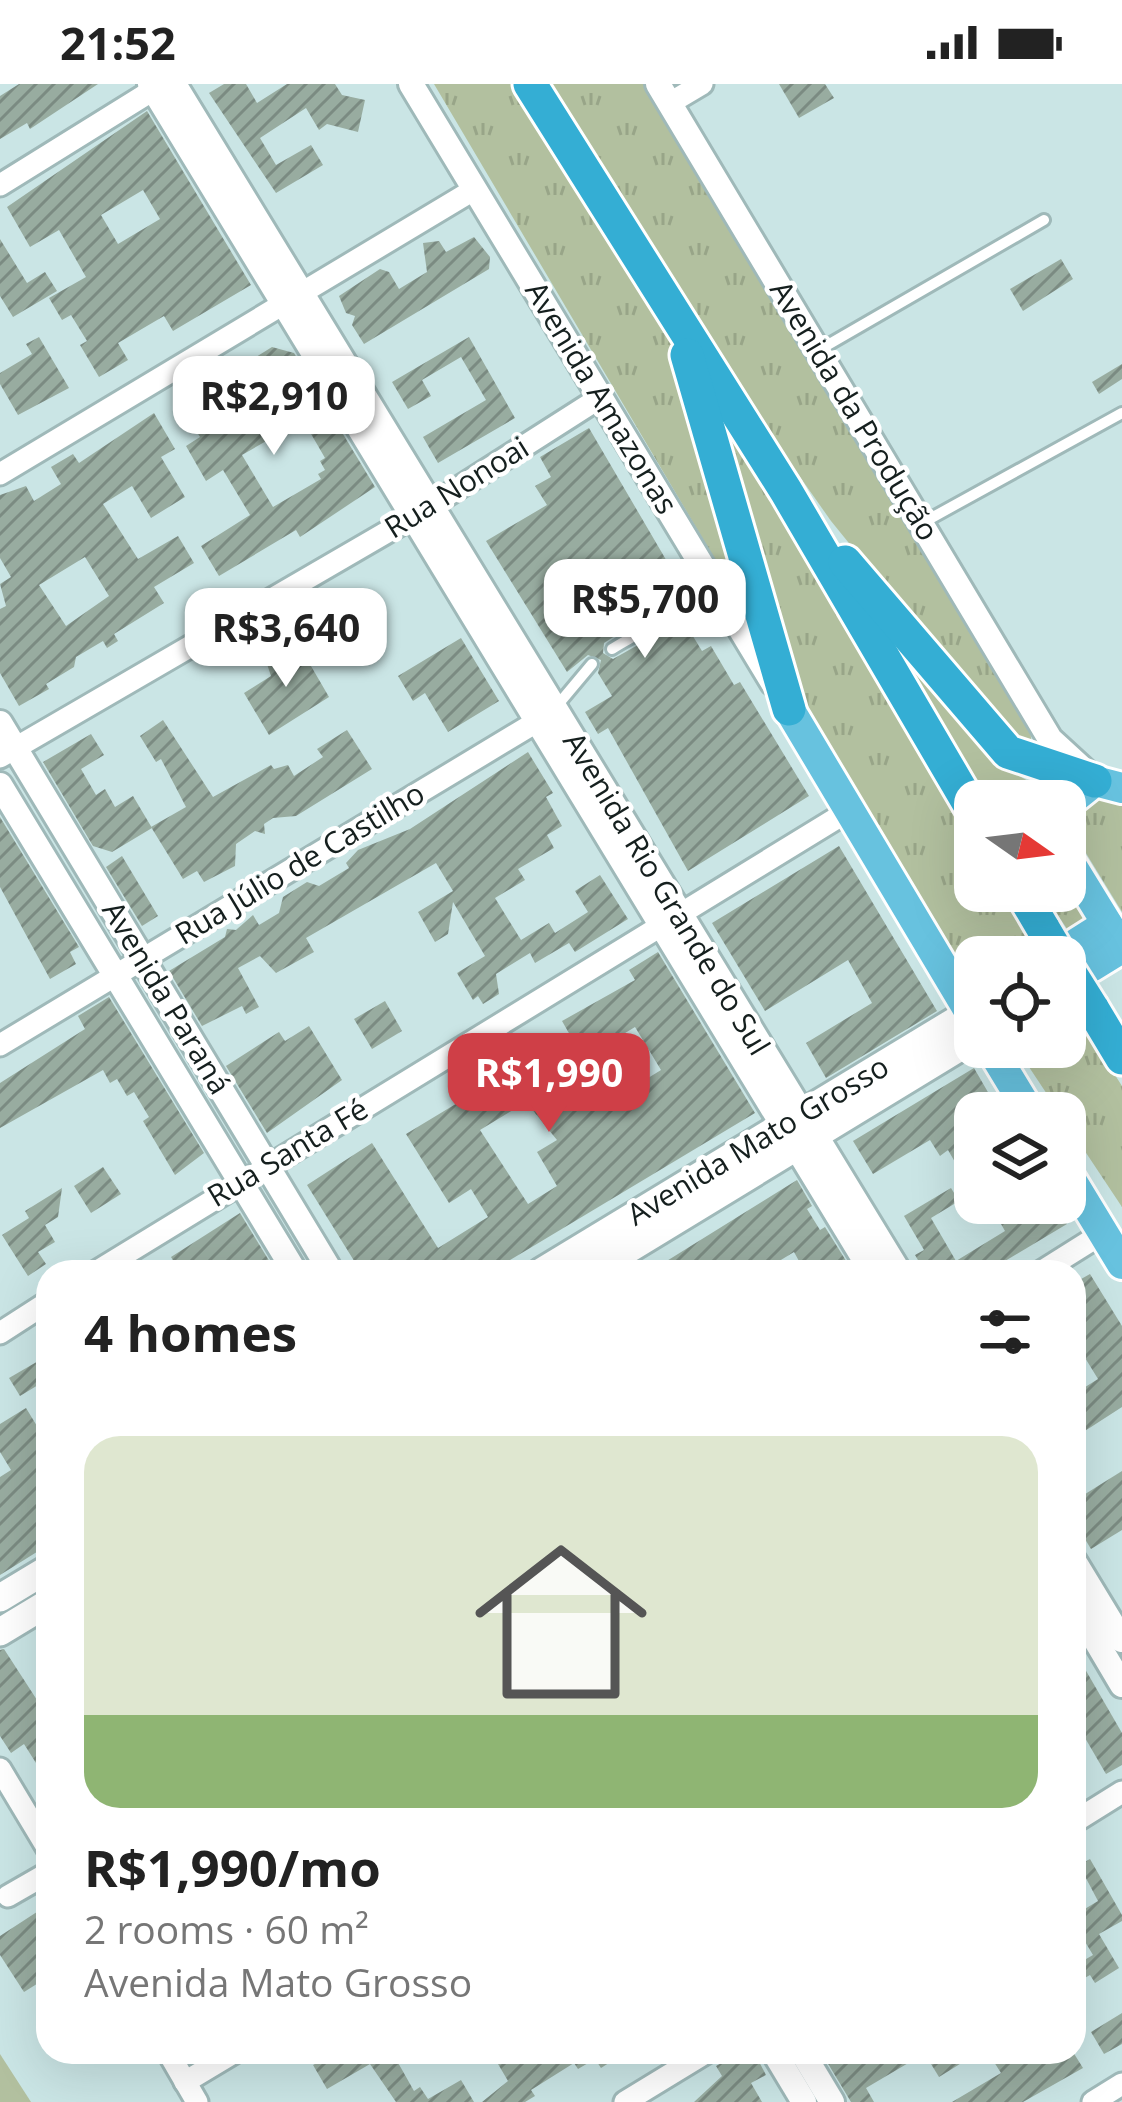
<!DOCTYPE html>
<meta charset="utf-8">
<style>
body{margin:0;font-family:"Open Sans",sans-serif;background:#f2f2f2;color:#222;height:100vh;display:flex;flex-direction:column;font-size:45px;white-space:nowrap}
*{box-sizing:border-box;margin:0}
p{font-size:39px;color:#767676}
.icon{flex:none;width:66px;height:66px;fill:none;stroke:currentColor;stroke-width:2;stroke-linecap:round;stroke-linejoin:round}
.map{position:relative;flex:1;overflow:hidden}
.details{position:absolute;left:36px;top:1176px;width:1050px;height:804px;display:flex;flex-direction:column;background:#fff;border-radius:36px;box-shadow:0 12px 48px #0002}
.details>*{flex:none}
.needle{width:78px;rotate:104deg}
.fabs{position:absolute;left:954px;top:696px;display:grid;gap:24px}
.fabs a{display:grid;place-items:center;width:132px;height:132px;border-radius:24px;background:#fff;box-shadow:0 12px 48px #0002;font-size:60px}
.price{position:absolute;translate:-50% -102px;padding:0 27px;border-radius:24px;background:#fff;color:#222;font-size:39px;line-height:78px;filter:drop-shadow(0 3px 6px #0008)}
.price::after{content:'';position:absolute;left:50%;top:72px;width:36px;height:27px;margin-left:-18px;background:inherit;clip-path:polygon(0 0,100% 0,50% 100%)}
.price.active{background:#cf3f47;color:#fff}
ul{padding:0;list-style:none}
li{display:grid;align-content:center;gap:24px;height:636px;padding:0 48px}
li span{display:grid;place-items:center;height:372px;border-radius:36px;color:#555}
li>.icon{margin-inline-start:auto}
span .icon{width:216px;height:216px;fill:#fffc;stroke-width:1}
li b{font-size:51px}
h2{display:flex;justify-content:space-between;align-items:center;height:144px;padding:0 48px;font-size:51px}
.status{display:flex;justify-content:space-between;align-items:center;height:84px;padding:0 60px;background:#fff;direction:ltr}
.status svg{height:33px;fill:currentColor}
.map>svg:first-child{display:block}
.grass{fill:url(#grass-tufts)}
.pitch{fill:#b2c09f}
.building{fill:url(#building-hatch);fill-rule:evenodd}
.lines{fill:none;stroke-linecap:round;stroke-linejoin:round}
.service-casing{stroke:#9fb9b9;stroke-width:16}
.minor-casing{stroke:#9fb9b9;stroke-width:27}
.tertiary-casing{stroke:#9fb9b9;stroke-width:30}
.secondary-casing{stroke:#9fb9b9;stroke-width:33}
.primary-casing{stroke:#fff;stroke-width:36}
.trunk-casing{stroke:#fff;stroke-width:39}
.service{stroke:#fff;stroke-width:10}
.minor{stroke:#fff;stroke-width:21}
.tertiary{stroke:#fff;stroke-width:24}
.secondary{stroke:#fff;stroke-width:27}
.primary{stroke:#67c2df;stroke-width:30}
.trunk{stroke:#34aed4;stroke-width:33}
.trunk-bridge-casing{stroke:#fff;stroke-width:39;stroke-linecap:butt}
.trunk-bridge{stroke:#34aed4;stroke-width:33}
.labels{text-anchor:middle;stroke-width:9;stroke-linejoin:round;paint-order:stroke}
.street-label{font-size:30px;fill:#151f1e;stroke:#fff}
</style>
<div class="status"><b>21:52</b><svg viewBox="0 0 49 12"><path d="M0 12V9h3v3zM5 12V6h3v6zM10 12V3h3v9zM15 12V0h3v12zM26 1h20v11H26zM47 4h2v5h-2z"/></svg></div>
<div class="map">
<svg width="1122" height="2018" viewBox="0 0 1122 2018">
<defs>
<pattern id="grass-tufts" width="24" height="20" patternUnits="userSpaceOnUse" patternTransform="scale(3)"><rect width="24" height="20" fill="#b2c09f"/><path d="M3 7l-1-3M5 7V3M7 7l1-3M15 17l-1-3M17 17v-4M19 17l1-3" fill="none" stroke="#98a588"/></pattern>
<pattern id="building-hatch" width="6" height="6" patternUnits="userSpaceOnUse" patternTransform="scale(3)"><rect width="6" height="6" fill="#98aca0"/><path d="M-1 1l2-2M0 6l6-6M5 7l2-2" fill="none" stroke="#7b8b82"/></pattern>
</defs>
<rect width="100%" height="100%" fill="#cae5e5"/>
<g class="grass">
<path d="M434,0H520L975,758V807H1004L1030,850C1020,879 1003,873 975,873V898L967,902Z"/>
<path d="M552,0H648L992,572L1030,646L1032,661L999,644L831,437L736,302Z"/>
<path d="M806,446L999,681L1041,704V717H983Z"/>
<path d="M1091,716H1122V828L1073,748V739Z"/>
<path d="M1065,795L1086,829L1085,838L1071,851L1042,807H1065Z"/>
<path d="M1065,923L1075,928L1122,1002V1123L1023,974L1021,963H1065Z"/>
</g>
<path class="pitch" d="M0,1970L31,2018H0Z"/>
<g class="building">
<path d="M19,0H98L30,45L27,39L0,55V12Z"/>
<path d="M224,0H246L257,19L287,0H335L342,11L365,16L358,48L327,40L319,46L306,24L260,54L276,81L311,61L323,81L276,109L209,9Z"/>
<path d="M779,0H825L834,14L799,34Z"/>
<path d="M147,27L251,201L173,247L164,232L118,259L128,276L99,293L80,261L87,257L71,231L62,236L49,214L86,193L59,146L30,163L7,123ZM143,106L160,135L118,160L101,131Z"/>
<path d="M474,153L490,173L489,185L364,260L352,241L355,232L346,229L339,212L380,185L389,188L399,205L427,188L423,159L439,157L446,168Z"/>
<path d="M0,155L27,199L45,188L57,207L13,233L0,212Z"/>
<path d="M1061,175L1073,195L1023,227L1010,205Z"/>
<path d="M39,253L69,304L18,331L0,300V289L32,270L26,260Z"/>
<path d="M469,253L515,334L438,379L423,353L486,316L461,273L422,296L431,312L408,325L392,298Z"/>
<path d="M272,263L294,269L375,403L300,453L296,446L219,492L201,462L250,431L223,386L206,397L186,362L200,353L178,317L199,304L214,329L249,308L240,293L257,283L253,275ZM303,336L325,374L320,377L325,386L318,390L321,395L273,423L242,371Z"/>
<path d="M1122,280V295L1099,310L1092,298Z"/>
<path d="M154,329L175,365L161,373L185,413L151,434L132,402L103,420L138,475L178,452L194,479L154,503L164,519L114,550L118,557L107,564L103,557L76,573L74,583L46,600L49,605L19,622L0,589V525L6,522L0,500L11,493L0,474V411L26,402L34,417L61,400L51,383L73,370L79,379ZM85,473L109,512L66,542L39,501Z"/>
<path d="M589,344L672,486L645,502L650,516L644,533L615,483L591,498L621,548L604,559L603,569L613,575L638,561L677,526L702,567L711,562L734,601L740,598L809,712L688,787L608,644L598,650L585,628L612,612L598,589L601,576L588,571L567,588L486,457L547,421L535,402L551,393L540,373Z"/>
<path d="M461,554L499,617L448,648L425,609L413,617L398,592Z"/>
<path d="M281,561L287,570L294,565L299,573L304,570L329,613L269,651L244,609L271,592L264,571Z"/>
<path d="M163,636L213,713L271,681L274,685L288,681L294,692L323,673L317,665L347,646L372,685L296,732L273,734L264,740L265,750L255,747L236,760L235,782L204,798L197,787L183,795L151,743L186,723L161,675L156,678L140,652Z"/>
<path d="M91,650L104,671L81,685L96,711L105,705L115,723L133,712L152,744L112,768L93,762L43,678Z"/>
<path d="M528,668L553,709L546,713L562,742L547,751L554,764L518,785L525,796L495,814L521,856L549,839L555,849L588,828L575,807L600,791L628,835L575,868L569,859L535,879L530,869L496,890L499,910L483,920L478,912L473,916L457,889L485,872L453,818L448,850L435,858L418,828L453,807L436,779L306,854L314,868L276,889L260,872L238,884L259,923L246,930L242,922L202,942L169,887L225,853L227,845L236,846L253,831L259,841L279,829L283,813L307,798L319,802L349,784L346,779L358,766L410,745Z"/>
<path d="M0,733L79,863L70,868L76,880L50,895L0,803Z"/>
<path d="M839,762L937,927L826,994L806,959L872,919L848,876L765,927L712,839Z"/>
<path d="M122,772L158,832L142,842L106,783Z"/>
<path d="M658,868L755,1029L490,1188H361L307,1101L372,1059L438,1164L488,1133L471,1105L449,1119L406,1050L570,951L562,937L635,896L629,886ZM635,943L661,986L632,1004L607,960ZM526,1018L557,1056L537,1068L557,1102L528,1120L480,1046Z"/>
<path d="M109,913L204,1069L175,1091L143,1037L149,1033L134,1008L127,1012L117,995L110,999L103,986L0,1044V999L85,945L78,932Z"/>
<path d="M385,917L402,947L372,965L354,935Z"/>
<path d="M309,942L342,996L267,1049L226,982L279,948L285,957Z"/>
<path d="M974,984L1000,1029H975V1095L966,1080L959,1085L948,1066L940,1072L930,1056L873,1090L853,1057Z"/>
<path d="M103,1083L121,1110L91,1129L74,1102Z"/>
<path d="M797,1096L812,1122L807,1125L820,1146L825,1143L853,1188H805L794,1168L761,1188H649Z"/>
<path d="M62,1104L58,1133L45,1141L55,1158L38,1168L46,1180L28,1192L2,1151L29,1134L25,1127Z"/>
<path d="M951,1104L959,1117L931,1134L956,1177L1005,1147L989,1119H1015L1018,1124L1055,1119L1067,1140L1000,1180L1005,1188H925L915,1171L924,1166L904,1132Z"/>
<path d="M240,1129L276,1188H180L171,1173Z"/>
<path d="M1090,1190L1122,1242V1323L1074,1354V1310L1098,1295L1079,1264L1074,1268V1199Z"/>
<path d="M40,1276L48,1295L20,1312L9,1294Z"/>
<path d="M26,1324L48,1360V1461L0,1491V1393L11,1386L0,1368V1340Z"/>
<path d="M1122,1387V1446L1091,1465L1074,1437V1417Z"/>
<path d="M4,1565L37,1616L48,1609V1698L24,1660L11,1669L0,1652V1566Z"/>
<path d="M1074,1566L1122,1649V1681L1106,1690L1074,1635Z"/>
<path d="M1090,1775L1122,1831V1837L1099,1850L1119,1884L1095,1899L1090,1891L1074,1900V1882L1093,1871L1075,1841L1082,1837L1078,1829L1098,1817L1079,1781Z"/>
<path d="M43,1824L48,1832V1893L24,1908L0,1871V1852Z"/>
<path d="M1122,1929V1960L1104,1970L1091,1948Z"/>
<path d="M320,1968H392L414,2007L420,2003L428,2015L461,1996L474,2018H396L370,1980L327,2005L313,1981L324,1975Z"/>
<path d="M491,1968H520L524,1976L536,1968H626L601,1984L595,1975L578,1985L574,1979L531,2006L535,2012L525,2018H482L508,1997Z"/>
<path d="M741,1968H754L766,1991L751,1999L762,2018H694L722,1992L716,1982Z"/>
<path d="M821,1968H873L877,1973L905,1968L910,1978L866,2004L874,2018H851Z"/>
<path d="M939,1968H979L939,1993L928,1975Z"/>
<path d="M1010,1968H1073L1083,1984L1023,2018H952L1001,1989L994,1978Z"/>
</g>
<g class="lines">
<g class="service-casing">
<g id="service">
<path d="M819,266L1044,136"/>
<path d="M924,438L1122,329"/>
<path d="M612,565C641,546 668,542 658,503"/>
<path d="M556,623L592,580"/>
</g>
</g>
<g class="minor-casing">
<g id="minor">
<path d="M670,19L702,0"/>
<path d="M0,101L153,6"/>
<path d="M0,390L475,105"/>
<path d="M0,673L413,433L601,313"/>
<path d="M0,961L538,637"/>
<path d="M96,1188L850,726"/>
<path d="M1041,1188L1103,1149"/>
<path d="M0,1249L48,1218"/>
<path d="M0,1685L48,1765"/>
<path d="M1074,1738L1122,1708"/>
<path d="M8,1812L48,1789"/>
<path d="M168,1968L197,2018"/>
<path d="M185,1998L235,1968"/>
<path d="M625,2018L707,1968"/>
<path d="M1093,2018L1122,2000"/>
</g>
</g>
<g class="tertiary-casing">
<g id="tertiary">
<path d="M150,0L872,1188"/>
<path d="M174,0L899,1188"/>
<path d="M411,0L773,599"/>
<path d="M658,0L1050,655L1087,689"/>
<path d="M0,639L331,1188"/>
<path d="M0,701L295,1188"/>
<path d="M1074,1477L1122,1556"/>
<path d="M1074,1520L1122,1601"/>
<path d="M774,1968L804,2018"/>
<path d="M802,1968L832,2018"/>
</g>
</g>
<g class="secondary-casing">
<g id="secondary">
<path d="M541,1188L970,928"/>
<path d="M591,1188L975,954"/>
<path d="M0,1514L48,1485"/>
<path d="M0,1548L48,1519"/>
</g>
</g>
<g class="primary-casing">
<g id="primary">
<path d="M789,625L975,937"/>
<path d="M1065,721L1095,697L1122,704"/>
<path d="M1065,771L1122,864L1091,883"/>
<path d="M1077,859L1107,840"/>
<path d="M990,963L1030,1029"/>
<path d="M1065,1086L1122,1180"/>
</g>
</g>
<g class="trunk-casing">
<g id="trunk">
<path d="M530,0L786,407L975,730"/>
<path d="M687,271L789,625"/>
<path d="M845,478L1008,668L1095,697"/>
<path d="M1021,807L1044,846"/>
<path d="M1092,924L1122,974"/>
</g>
</g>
<use href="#service" class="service"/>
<use href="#minor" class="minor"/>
<use href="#tertiary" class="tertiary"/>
<use href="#secondary" class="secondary"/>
<use href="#primary" class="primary"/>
<use href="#trunk" class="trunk"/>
<g class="trunk-bridge-casing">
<g id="trunk-bridge">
<path d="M1044,846L1060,873"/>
<path d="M1065,881L1092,924"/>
</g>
</g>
<use href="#trunk-bridge" class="trunk-bridge"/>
</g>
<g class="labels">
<g class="street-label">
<text transform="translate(601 314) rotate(59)" y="10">Avenida Amazonas</text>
<text transform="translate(854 327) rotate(59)" y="10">Avenida da Produção</text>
<text transform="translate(457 404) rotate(-32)" y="10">Rua Nonoai</text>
<text transform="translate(300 780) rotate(-31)" y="10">Rua Júlio de Castilho</text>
<text transform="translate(666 810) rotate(59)" y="10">Avenida Rio Grande do Sul</text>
<text transform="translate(166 914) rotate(59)" y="10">Avenida Paraná</text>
<text transform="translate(758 1057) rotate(-31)" y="10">Avenida Mato Grosso</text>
<text transform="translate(288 1069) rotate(-31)" y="10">Rua Santa Fé</text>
</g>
</g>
</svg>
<div class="fabs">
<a><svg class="needle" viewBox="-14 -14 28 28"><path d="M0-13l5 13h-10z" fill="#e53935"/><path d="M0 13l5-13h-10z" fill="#767676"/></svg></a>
<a><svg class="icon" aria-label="locate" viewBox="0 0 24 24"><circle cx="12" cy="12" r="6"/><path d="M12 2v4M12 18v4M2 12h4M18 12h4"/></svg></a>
<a><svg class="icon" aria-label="layers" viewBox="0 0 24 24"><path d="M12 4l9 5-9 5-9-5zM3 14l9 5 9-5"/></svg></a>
</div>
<b class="price" style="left:274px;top:374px">R$2,910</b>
<b class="price" style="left:645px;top:577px">R$5,700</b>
<b class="price" style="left:286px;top:606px">R$3,640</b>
<b class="price active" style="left:549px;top:1051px">R$1,990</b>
<section class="details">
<h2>4 homes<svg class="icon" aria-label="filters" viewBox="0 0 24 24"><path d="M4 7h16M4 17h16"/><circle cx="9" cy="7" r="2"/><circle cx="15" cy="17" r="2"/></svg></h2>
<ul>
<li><span style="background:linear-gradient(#dfe7d0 75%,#8fb573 0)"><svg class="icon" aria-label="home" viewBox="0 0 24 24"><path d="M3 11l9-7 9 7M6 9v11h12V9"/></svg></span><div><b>R$1,990/mo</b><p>2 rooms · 60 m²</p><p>Avenida Mato Grosso</p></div></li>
</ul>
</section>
</div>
